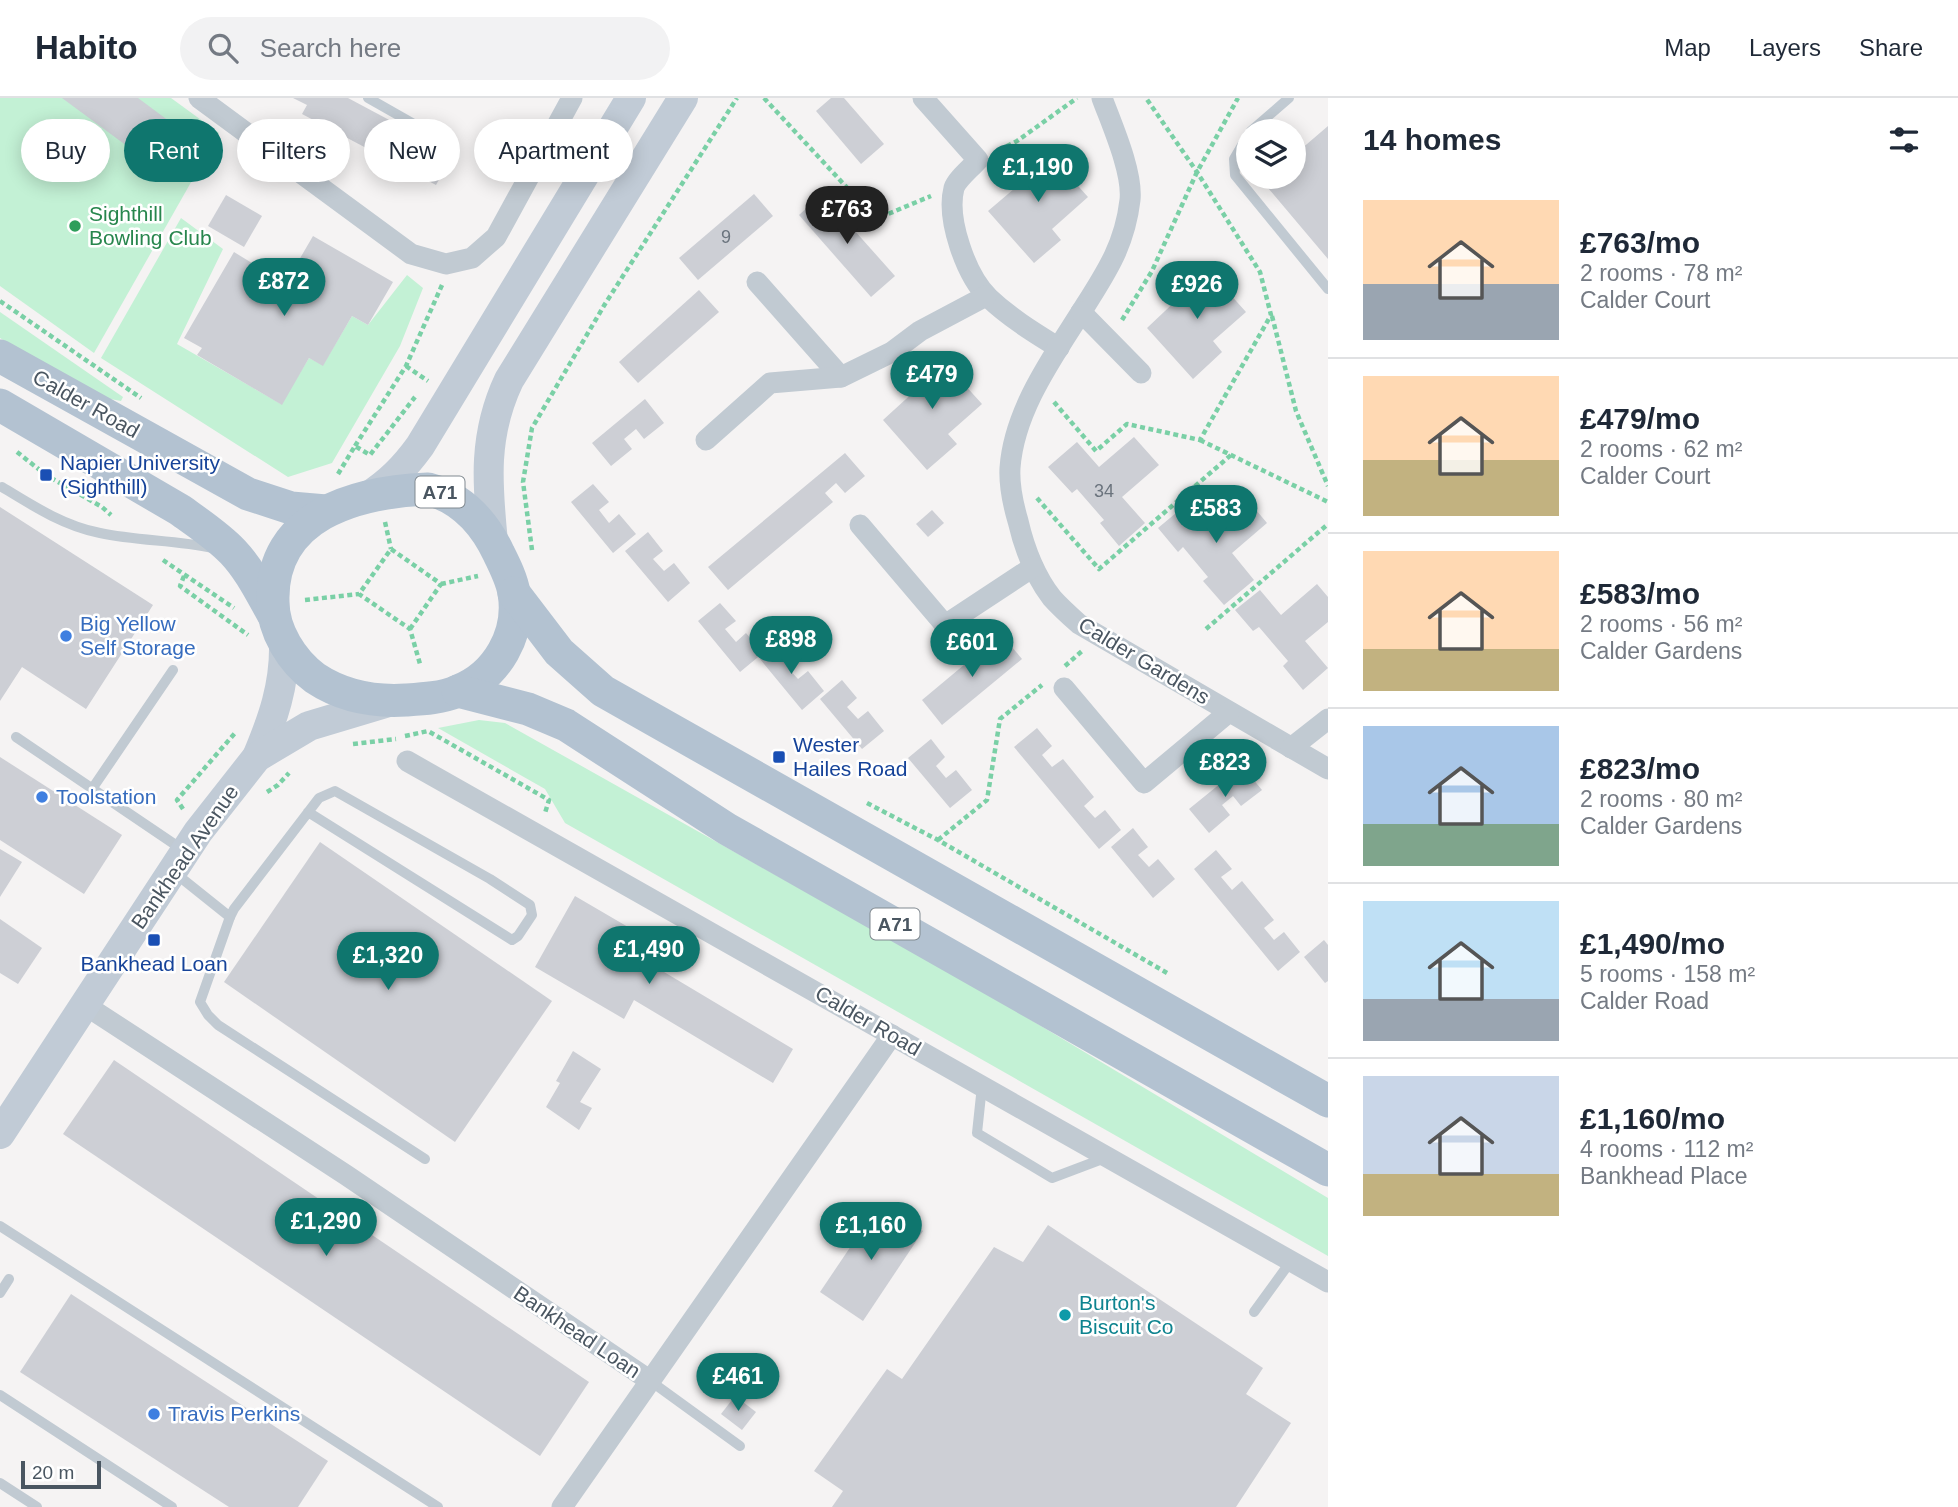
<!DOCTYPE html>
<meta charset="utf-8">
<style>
body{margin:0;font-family:Helvetica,sans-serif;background:#f2f2f3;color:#1f2937;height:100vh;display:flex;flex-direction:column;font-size:26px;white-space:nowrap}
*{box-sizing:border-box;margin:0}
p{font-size:23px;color:#747a83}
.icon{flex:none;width:38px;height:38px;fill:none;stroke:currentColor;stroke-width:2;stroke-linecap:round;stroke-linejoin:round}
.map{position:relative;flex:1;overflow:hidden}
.panel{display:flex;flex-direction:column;background:#fff;width:630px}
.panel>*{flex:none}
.top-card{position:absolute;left:21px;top:21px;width:665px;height:63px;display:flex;gap:14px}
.controls{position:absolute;left:1236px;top:21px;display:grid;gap:14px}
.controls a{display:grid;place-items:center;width:70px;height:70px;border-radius:50%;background:#fff;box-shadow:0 4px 18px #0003;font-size:35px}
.scale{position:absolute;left:21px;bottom:18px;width:80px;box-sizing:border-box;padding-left:7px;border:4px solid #4a5661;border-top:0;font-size:19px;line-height:24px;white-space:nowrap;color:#4a5661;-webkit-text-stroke:5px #fff;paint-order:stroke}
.price{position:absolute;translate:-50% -60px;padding:0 16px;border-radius:24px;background:#0f766e;color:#fff;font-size:23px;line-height:46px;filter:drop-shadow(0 2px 4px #0008)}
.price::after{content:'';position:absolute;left:50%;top:42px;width:21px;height:16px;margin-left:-10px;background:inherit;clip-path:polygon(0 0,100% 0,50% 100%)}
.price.current{background:#222;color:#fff}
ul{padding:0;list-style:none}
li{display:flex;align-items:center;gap:21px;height:175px;padding:0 35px}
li+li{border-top:2px solid #e0e1e3}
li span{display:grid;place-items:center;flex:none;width:196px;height:140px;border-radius:0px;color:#555}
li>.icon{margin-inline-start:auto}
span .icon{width:84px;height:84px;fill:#fffc;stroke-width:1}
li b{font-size:30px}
h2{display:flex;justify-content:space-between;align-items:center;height:84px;padding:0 35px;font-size:30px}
.chip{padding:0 24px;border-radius:32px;background:#fff;box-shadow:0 4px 18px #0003;font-size:24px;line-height:63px}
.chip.current{background:#0f766e;color:#fff}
header{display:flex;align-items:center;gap:42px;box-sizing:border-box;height:98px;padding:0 35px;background:#fff;border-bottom:2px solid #e0e1e3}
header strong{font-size:33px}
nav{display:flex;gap:38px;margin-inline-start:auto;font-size:24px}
.search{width:490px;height:63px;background:#f2f2f3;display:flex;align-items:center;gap:18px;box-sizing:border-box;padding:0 24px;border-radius:38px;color:#747a83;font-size:26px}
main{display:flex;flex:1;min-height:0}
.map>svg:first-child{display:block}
.green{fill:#c3f1d5}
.building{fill:#cdcfd5}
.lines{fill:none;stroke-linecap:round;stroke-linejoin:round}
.path{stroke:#7ad0a6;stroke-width:4.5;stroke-dasharray:5 3.5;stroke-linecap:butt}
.lane{stroke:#c1cad2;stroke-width:10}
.street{stroke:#c1cad2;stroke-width:21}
.secondary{stroke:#c1cbd6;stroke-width:30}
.primary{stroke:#b3c2d1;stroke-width:33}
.leisure-dot{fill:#2e9e5b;stroke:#fff;stroke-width:2.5}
.transit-dot{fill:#1a4fb4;stroke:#fff;stroke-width:2.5}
.shop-dot{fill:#3f7fe0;stroke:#fff;stroke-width:2.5}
.culture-dot{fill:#0f9aa8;stroke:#fff;stroke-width:2.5}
.labels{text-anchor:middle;stroke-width:5;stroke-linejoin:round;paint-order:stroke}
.number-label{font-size:18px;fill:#6b747e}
.shield{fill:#fff;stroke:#808990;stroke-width:2}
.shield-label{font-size:19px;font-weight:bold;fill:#4a5661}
.leisure-label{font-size:21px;fill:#27864d;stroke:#fff;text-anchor:start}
.street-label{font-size:21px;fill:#4a5661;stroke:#fff}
.transit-label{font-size:21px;fill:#164399;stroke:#fff;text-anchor:start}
.shop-label{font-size:21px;fill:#366cbe;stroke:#fff;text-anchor:start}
.culture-label{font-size:21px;fill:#0d838f;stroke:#fff;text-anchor:start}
</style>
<header>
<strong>Habito</strong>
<div class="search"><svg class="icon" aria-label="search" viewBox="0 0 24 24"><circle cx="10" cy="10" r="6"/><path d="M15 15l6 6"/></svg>Search here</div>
<nav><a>Map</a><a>Layers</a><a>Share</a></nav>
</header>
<main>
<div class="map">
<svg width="1328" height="1409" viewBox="0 0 1328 1409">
<rect width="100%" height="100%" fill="#f5f3f3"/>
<g class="green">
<path d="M0,0H171L219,35L94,255L0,188Z"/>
<path d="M181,120L223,151L177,246L281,306L309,260L323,267L352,218L368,227L407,177L423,190L400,248L332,365L288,379L101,260Z"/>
<path d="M0,214L123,299L121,303L94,298L0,240Z"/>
<path d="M479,622L505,625L986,895L1328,1100V1158L565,725L545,691L438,630Z"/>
</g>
<g class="building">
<path d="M62,0H138L200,46L173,82Z"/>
<path d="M293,0H348L453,56L436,87L302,16L307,7Z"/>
<path d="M831,0H844L884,46L861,66L816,13Z"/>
<path d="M1328,28V161L1263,84L1269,79H1293V58Z"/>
<path d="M1042,48L1088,99L1052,131L1061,142L1034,165L988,113L1022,84L1013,73Z"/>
<path d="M754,96L773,118L698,182L679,160Z"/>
<path d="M822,96L895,178L871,199L799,117Z"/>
<path d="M226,97L262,118L244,149L208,128Z"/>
<path d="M313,138L393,184L368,227L352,218L323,268L309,260L282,307L197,257L202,250L184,240L234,154L260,170L248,190L274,205Z"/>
<path d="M1201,164L1246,214L1213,243L1222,254L1193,281L1147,230L1183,196L1175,187Z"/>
<path d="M699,192L719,214L638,285L619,264Z"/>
<path d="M934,253L982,306L948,336L957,346L927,372L883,322L917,291L905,279Z"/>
<path d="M645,301L664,325L644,341L636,331L624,341L632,351L611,368L592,345Z"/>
<path d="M1134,339L1159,367L1122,399L1145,425L1119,448L1100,425L1104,422L1077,391L1072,395L1048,369L1077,344L1099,369Z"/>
<path d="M845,355L865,378L845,395L836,385L825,395L833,404L728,492L708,469Z"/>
<path d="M593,386L609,404L599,412L609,425L619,416L636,436L613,455L571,404Z"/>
<path d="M1245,399L1267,425L1232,455L1254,482L1224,507L1203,483L1208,479L1183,449L1178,454L1158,430L1188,405L1209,429Z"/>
<path d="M0,409L153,507L86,611L22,569L0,603Z"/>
<path d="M932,412L944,425L928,439L916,426Z"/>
<path d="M648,434L663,453L653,461L664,473L674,465L690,485L668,504L625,453Z"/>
<path d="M1317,486L1328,499V524L1305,543L1328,570L1303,592L1283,568L1288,563L1259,529L1253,533L1235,512L1260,492L1281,517Z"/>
<path d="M720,505L736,523L725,531L736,544L746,535L763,555L740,574L698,523Z"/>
<path d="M1001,536L1022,561L942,627L922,602Z"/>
<path d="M782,542L797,561L787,569L798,581L808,573L824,593L802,612L760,561Z"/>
<path d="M842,582L857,600L847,609L858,621L868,613L884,633L862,651L820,601Z"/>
<path d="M1037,630L1052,648L1042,657L1052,669L1063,661L1094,699L1084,708L1095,720L1105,712L1121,732L1099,751L1014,649Z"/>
<path d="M931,641L945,659L936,668L946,680L956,672L972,692L950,710L908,660Z"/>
<path d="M0,659L122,737L84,796L0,742Z"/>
<path d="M1242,668L1262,692L1241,708L1233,698L1222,707L1230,717L1209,735L1189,711Z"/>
<path d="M1133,730L1148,749L1138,757L1149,769L1158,761L1175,781L1153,800L1111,749Z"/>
<path d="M320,744L552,903L455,1044L224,884Z"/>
<path d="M0,751L22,764L0,799Z"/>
<path d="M1216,752L1232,771L1221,779L1232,792L1242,783L1274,822L1264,830L1274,842L1284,834L1300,854L1278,873L1194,771Z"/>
<path d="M575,798L664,850L654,868L793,951L773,985L634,902L624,921L535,869Z"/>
<path d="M0,821L42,850L18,886L0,875Z"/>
<path d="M1324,842L1328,847V883L1325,885L1304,859Z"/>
<path d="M573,953L601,971L580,1004L592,1010L579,1032L546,1009L560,985L556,983Z"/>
<path d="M114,962L589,1284L540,1358L63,1036Z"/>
<path d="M880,1105L923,1133L863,1223L820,1194Z"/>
<path d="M1048,1127L1263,1270L1246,1296L1291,1325L1236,1409H832L843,1393L814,1373L887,1271L902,1281L994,1149L1023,1164Z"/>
<path d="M71,1196L328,1363L298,1409H229L20,1274Z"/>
<path d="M735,1298L756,1314L742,1332L721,1316Z"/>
</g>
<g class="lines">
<g class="path">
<path d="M764,0L876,121L931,98"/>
<path d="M999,52L1017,43L1077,0"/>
<path d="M0,203L141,300"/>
<path d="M1272,218L1296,313L1328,388"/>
<path d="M1122,222L1152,173L1197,74L1238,0"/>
<path d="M406,268L428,283"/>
<path d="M1054,304L1096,353L1127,326L1200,342L1271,217L1260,174L1197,74L1146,0"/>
<path d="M1200,342L1328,404"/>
<path d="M355,348L406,268L442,187"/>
<path d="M17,354L46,377L102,409L111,417"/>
<path d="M338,376L355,348L370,357L415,299"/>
<path d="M1037,400L1099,471L1231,357"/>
<path d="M385,424L391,451"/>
<path d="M532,452L523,384L532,330L605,206L737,0"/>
<path d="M163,462L234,510"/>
<path d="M184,478L180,488L248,537"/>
<path d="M441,486L478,478"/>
<path d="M305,502L359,496"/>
<path d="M410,531L441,486L391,451L359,496L410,531L420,566"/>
<path d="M1206,531L1328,426"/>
<path d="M1065,568L1082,553"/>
<path d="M405,638L428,633L549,702L545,715"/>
<path d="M353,646L396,641"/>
<path d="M267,694L278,687L289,675"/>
<path d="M867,705L938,742L1167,875"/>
<path d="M183,711L177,702L235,635"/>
<path d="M938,742L987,702L1000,621L1042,587"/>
</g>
<g class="lane">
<path d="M368,0L435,38"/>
<path d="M1251,33L1289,0"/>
<path d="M1248,37L1234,61L1235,77L1328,191"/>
<path d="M2,389C33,408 64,428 100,435C137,443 175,442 213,450"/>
<path d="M16,639L183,752"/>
<path d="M92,691L173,572"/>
<path d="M175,775L230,819L234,811L319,700L335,693L490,781L530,807L532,817L518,838L512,842L308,714"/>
<path d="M230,819L200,904L208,917L218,927L425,1061"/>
<path d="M982,988L977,1035L1052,1080L1105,1060"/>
<path d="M0,1128L438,1409"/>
<path d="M0,1195L9,1181"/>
<path d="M1254,1214L1291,1163"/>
<path d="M649,1282L740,1348"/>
<path d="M0,1297L172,1409"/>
<path d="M0,1385L37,1409"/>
</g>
<g class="street">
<path d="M199,0L411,156L446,166L472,160L496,139L572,0"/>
<path d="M923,0L978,62C971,70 957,81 954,90C946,121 966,178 989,200C1010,220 1035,235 1059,250"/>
<path d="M1102,0C1112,27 1133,74 1130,102C1125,145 1108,172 1085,208C1055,256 1014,311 1010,370C1009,388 1013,406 1018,423C1024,449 1035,478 1052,500C1060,509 1070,518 1079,526L1328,671"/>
<path d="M757,184L841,279"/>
<path d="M1081,214L1141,275"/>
<path d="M706,342L770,285L841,279L892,254L920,233L986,198"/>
<path d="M860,427L945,527L1033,469"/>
<path d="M1064,590L1144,685L1229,614"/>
<path d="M1291,650L1328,621"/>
<path d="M407,663L1328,1184"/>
<path d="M85,907L346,1077L649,1282"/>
<path d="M562,1409L892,937"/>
</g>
<g class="secondary">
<path d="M367,399C389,385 404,370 420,348L631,0"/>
<path d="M493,444C487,385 483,337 509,282L683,0"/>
<path d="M257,659C273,621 285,587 284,545"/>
<path d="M0,1036L198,734L257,659L309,628L389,604"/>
</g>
<g class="primary">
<path d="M0,258L248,396L291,410L326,413"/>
<path d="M0,307L180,412C198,425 218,438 233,454C250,472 261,495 273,516"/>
<path d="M428,391C462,400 484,424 499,456C505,468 512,482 514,495C521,536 497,578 458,593C442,600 423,601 406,602C374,604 342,598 315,580C292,563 273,533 273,504C270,417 356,394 428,391Z"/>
<path d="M514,495L559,554L603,593L1328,1003"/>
<path d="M458,593L528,611L566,627L727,731L1328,1072"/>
</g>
</g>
<circle class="leisure-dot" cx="75" cy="128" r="7"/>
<g class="transit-dot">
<rect x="39" y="370" width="14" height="14" rx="3.5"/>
<rect x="772" y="652" width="14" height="14" rx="3.5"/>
<rect x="147" y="835" width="14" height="14" rx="3.5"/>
</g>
<g class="shop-dot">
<circle cx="66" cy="538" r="7"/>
<circle cx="42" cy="699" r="7"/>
<circle cx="154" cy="1316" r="7"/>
</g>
<circle class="culture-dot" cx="1065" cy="1217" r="7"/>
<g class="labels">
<g class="number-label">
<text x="726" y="145">9</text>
<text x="1104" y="399">34</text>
</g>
<g class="shield">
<rect x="415.5" y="378.5" width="49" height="31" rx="5"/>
<rect x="870.5" y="810.5" width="49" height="31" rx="5"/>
</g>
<g class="shield-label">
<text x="440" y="401">A71</text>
<text x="895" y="833">A71</text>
</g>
<g class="leisure-label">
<text x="89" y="123">Sighthill<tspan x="89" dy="24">Bowling Club</tspan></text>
</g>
<g class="street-label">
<text transform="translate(86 306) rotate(29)" y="7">Calder Road</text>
<text transform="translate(1144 563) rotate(31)" y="7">Calder Gardens</text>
<text transform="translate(185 759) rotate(-55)" y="7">Bankhead Avenue</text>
<text transform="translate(868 923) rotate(30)" y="7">Calder Road</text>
<text transform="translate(577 1234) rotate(34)" y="7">Bankhead Loan</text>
</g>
<g class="transit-label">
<text x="60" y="372">Napier University<tspan x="60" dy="24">(Sighthill)</tspan></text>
<text x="793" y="654">Wester<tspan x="793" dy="24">Hailes Road</tspan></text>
<text x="154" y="873" text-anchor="middle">Bankhead Loan</text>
</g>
<g class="shop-label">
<text x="80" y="533">Big Yellow<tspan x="80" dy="24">Self Storage</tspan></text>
<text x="56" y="706">Toolstation</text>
<text x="168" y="1323">Travis Perkins</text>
</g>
<g class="culture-label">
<text x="1079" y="1212">Burton's<tspan x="1079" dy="24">Biscuit Co</tspan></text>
</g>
</g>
</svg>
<div class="controls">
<a><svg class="icon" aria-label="layers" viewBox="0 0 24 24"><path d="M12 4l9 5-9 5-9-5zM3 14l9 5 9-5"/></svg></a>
</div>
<div class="scale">20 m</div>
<b class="price" style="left:1038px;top:106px">£1,190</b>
<b class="price current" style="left:847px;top:148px">£763</b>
<b class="price" style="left:284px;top:220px">£872</b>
<b class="price" style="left:1197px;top:223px">£926</b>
<b class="price" style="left:932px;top:313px">£479</b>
<b class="price" style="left:1216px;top:447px">£583</b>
<b class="price" style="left:791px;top:578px">£898</b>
<b class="price" style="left:972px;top:581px">£601</b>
<b class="price" style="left:1225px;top:701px">£823</b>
<b class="price" style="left:649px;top:888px">£1,490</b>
<b class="price" style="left:388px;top:894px">£1,320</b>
<b class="price" style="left:326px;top:1160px">£1,290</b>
<b class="price" style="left:871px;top:1164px">£1,160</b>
<b class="price" style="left:738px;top:1315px">£461</b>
<div class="top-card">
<a class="chip">Buy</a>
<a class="chip current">Rent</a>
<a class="chip">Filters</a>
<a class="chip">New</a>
<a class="chip">Apartment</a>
</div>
</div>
<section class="panel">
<h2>14 homes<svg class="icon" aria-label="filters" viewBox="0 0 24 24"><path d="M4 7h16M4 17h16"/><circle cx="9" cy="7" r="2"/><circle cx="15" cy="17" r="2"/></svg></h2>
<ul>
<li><span style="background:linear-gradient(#ffd9b3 60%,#9aa5b1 0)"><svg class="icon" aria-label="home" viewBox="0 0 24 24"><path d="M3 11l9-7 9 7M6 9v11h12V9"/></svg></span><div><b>£763/mo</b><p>2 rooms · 78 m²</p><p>Calder Court</p></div></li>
<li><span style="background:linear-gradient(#ffd9b3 60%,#c2b280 0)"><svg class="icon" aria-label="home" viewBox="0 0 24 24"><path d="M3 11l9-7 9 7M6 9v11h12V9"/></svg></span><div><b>£479/mo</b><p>2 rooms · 62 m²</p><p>Calder Court</p></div></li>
<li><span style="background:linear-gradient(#ffd9b3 70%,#c2b280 0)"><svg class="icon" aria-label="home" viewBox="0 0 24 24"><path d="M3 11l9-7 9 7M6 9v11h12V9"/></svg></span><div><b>£583/mo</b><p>2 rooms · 56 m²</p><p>Calder Gardens</p></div></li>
<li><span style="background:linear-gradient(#a9c7e8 70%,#7fa58c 0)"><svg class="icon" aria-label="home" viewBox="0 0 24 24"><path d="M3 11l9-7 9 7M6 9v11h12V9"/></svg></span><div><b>£823/mo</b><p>2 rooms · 80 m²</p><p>Calder Gardens</p></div></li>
<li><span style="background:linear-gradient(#bfe0f5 70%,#9aa5b1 0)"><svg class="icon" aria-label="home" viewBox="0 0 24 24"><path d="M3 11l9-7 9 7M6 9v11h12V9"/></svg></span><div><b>£1,490/mo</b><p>5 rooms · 158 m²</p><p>Calder Road</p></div></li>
<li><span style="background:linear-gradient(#c9d6e8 70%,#c2b280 0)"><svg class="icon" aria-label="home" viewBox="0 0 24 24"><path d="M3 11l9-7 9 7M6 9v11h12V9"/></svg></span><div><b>£1,160/mo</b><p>4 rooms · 112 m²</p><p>Bankhead Place</p></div></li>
</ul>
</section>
</main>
